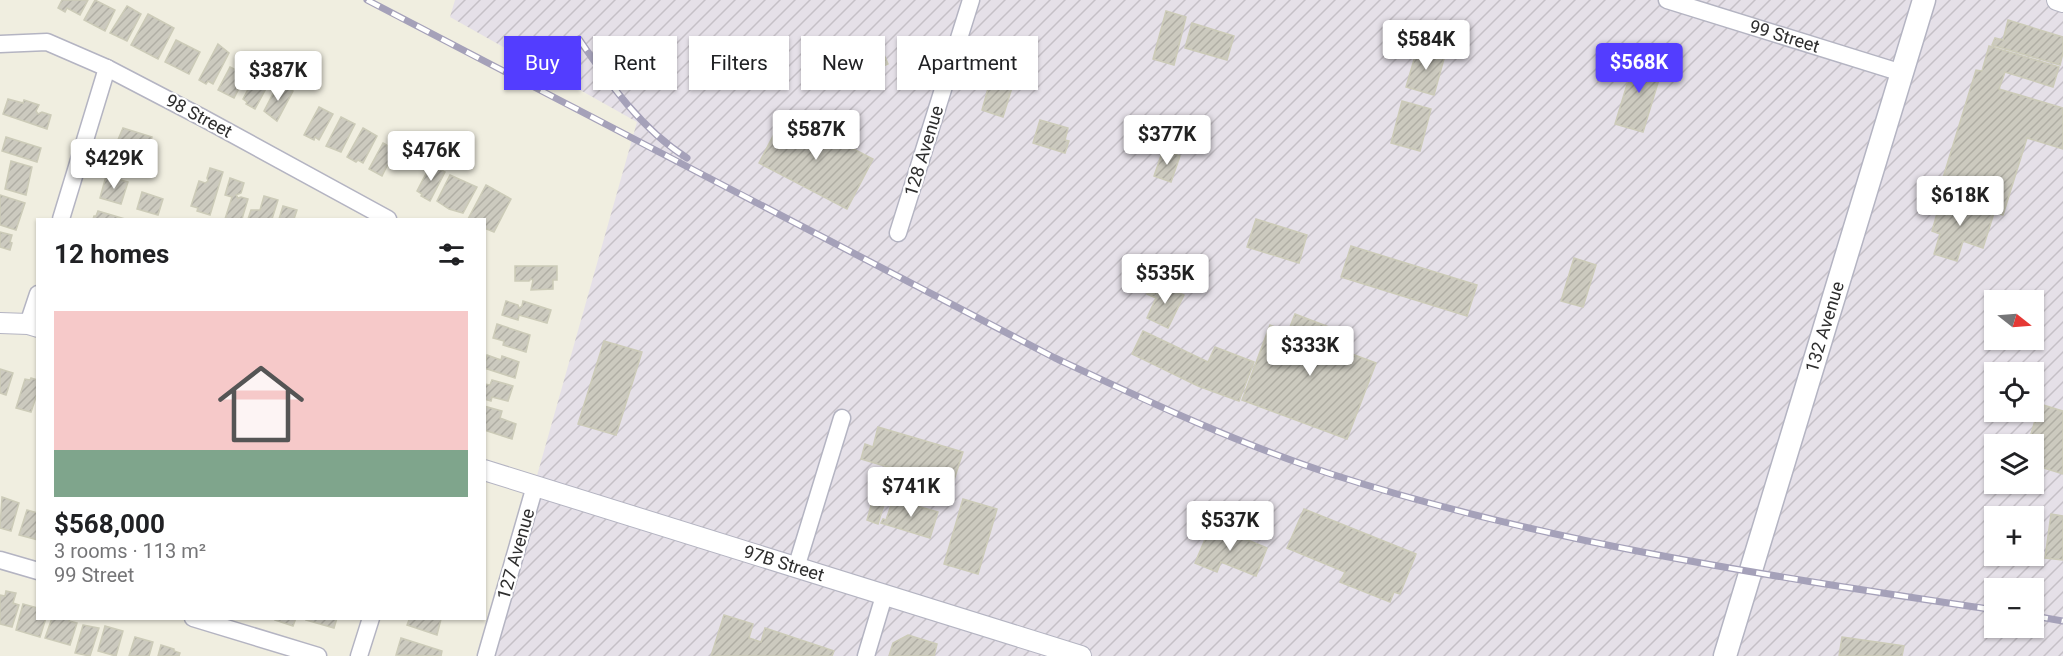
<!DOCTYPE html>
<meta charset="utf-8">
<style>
body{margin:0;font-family:Roboto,sans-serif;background:#f6f6f6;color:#202124;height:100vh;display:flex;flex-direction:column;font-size:22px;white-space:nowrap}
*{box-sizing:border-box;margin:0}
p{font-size:20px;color:#757577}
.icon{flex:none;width:33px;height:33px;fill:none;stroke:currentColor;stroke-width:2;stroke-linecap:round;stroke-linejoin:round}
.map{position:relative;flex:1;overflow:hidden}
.details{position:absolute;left:36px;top:218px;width:450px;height:402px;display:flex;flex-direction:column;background:#fff;border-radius:0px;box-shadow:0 2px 4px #0004}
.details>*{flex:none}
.banner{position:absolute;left:504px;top:36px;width:570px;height:54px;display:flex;gap:12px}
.needle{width:39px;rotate:107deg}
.fabs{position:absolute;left:1984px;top:290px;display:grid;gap:12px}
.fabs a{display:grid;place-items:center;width:60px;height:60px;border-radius:0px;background:#fff;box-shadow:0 2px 4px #0004;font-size:30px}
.price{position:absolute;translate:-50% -51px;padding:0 14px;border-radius:6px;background:#fff;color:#222;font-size:20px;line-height:39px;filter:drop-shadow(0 2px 3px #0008)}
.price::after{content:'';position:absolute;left:50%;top:36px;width:18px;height:14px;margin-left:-9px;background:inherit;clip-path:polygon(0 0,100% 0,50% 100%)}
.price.on{background:#533dff;color:#fff}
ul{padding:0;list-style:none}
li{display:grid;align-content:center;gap:12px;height:318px;padding:0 18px}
li span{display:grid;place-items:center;height:186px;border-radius:0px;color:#555}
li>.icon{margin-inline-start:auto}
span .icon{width:108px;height:108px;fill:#fffc;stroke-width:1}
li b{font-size:26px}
h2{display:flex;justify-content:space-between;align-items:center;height:72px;padding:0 18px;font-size:26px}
.pill{padding:0 21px;border-radius:0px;background:#fff;box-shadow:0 2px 4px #0004;font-size:21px;line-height:54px}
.pill.on{background:#533dff;color:#fff}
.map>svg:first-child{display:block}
.industrial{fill:url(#industrial-furrows);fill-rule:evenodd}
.building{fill:url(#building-hatch);stroke:#cccbb8;stroke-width:1.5}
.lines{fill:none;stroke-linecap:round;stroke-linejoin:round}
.minor-casing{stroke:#b4b4c2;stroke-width:19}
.tertiary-casing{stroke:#b4b4c2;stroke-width:22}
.secondary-casing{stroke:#b4b4c2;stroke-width:25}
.minor{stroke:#fff;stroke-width:16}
.tertiary{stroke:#fff;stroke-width:20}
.secondary{stroke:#fff;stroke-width:22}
.rail-casing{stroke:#a5a1b9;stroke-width:7}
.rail{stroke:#fff;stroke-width:4.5;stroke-dasharray:14;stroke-linecap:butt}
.labels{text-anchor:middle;stroke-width:4.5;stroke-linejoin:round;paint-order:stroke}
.street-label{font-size:18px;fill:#2e2e2e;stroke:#fff}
</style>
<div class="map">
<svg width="2063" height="656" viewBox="0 0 2063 656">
<defs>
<pattern id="industrial-furrows" width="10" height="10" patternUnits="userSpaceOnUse" patternTransform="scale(1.5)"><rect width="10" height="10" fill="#e5e0e8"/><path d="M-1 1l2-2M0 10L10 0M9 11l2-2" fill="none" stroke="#c5c0c7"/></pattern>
<pattern id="building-hatch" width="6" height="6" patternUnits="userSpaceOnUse" patternTransform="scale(1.5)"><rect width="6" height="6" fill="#cccabf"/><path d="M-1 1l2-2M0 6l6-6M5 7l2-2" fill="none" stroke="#b0aea4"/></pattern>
</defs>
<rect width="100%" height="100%" fill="#f0eee0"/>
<path class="industrial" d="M455,0H2063V656H486L637,122L450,17ZM1995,300H2034V339H1995ZM1995,372H2034V411H1995ZM1995,444H2034V483H1995ZM1995,516H2034V555H1995ZM1995,588H2034V627H1995Z"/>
<g class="building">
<path d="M62,0H88L80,15L67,8L65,12L58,8Z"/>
<path d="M95,0L115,10L105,31L84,20Z"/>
<path d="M127,6L141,14L127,41L110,33Z"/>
<path d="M1166,11L1186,17L1174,65L1153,59Z"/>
<path d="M148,14L174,28L158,59L131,45Z"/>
<path d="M2008,20L2063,37V53L2060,65L1992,45L1995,38L2003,40Z"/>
<path d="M1192,23L1234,36L1227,60L1185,48Z"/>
<path d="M176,40L200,52L189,74L165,62Z"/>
<path d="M878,41L888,64L875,70L866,47Z"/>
<path d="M218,44L229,53L213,84L208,81L206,84L199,80Z"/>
<path d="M1418,46L1445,55L1434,95L1406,87Z"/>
<path d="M1989,46L2059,67L2053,87L2005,72L1999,89L2063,108V149L2027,138L2003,215L1938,194L1976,70L1982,71Z"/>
<path d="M998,53L1020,61L1003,117L982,110Z"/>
<path d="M1636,55L1664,63L1643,132L1615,124Z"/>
<path d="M230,67L246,75L234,98L218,90Z"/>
<path d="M256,74L270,81L255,109L246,104L247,102L243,99Z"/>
<path d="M278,84L293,91L277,121L264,111Z"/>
<path d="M8,99L23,103L24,100L39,105L36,111L38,114L42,112L51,115L47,129L3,114Z"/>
<path d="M1402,101L1431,109L1420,151L1391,143Z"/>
<path d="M319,107L333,114L319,140L315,137L314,140L304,135Z"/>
<path d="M785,113L873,159L847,209L759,163Z"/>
<path d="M341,117L355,124L341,152L326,146Z"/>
<path d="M1040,120L1068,128L1065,140L1069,141L1065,153L1033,143Z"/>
<path d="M123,128L152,137L148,152L117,142Z"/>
<path d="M363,128L377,136L363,163L358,160L356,162L347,157Z"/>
<path d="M6,137L41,148L37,162L2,151Z"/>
<path d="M383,143L395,150L382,176L369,169Z"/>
<path d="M1163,150L1180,156L1171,182L1154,176Z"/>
<path d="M117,151L141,158L136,176L111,169Z"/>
<path d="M11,161L32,167L26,195L5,189Z"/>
<path d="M431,164L445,172L430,201L421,196L422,194L417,191Z"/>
<path d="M210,168L223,172L210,215L197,211L198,208L191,206L199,181L205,183L208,181L207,178Z"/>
<path d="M450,175L477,187L463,213L449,209L437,201Z"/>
<path d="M106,176L128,182L121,204L100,198Z"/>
<path d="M230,178L244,183L241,193L236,195L238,198L241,197L248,199L242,219H225L232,197L225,195Z"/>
<path d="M486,185L511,199L494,232L484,228V219H468Z"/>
<path d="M142,192L163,199L158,215L137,209Z"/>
<path d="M0,195L25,203L16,230L0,225Z"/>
<path d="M264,196L278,200L272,219H248L251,210H260Z"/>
<path d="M1942,196L1994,213L1983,248L1963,241L1957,261L1934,254L1940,234L1932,231Z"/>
<path d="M283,206L297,210L294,219H279Z"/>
<path d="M98,211L125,219H93L94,216H96Z"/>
<path d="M1256,219L1307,235L1299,263L1247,247Z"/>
<path d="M0,232L12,235L10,242L12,243L10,250L0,247Z"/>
<path d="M1351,246L1477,285L1467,316L1341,277Z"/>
<path d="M1574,258L1596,265L1583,307L1561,301Z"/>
<path d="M515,266H557V280H553V289L531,290L533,280L531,279L529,281H515Z"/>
<path d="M1159,283L1184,295L1168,328L1147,318L1156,298L1147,294L1148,291L1154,294Z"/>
<path d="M506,301L518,305L519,308L522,306L523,301L551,310L547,323L519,315L518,320L502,315Z"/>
<path d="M1295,314L1347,334L1341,350L1376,363L1347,439L1242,400L1270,325L1288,332Z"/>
<path d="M497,324L530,335L526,352L503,345L504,341L493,338Z"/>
<path d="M1143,331L1208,362L1215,347L1254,362L1239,401L1198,386L1132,354Z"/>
<path d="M604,341L642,352L616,435L578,424Z"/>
<path d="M487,355L501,360L502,356L519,362L515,378L484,368Z"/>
<path d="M0,369L13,373L6,395L0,393Z"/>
<path d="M31,378L38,380V391L31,412L16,408L25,379L30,380Z"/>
<path d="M492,380L513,386L508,401L492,397L491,401L484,399V384L490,385Z"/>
<path d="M2040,404L2063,411V474L2034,465V444H2028Z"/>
<path d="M484,406L502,411L500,418L516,424L512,439L484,430Z"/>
<path d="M878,427L963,452L952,486L861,459L865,444L873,447Z"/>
<path d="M874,495L886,498L878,524L867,520Z"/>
<path d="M2,497L19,503L11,531L0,528Z"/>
<path d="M889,498L938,512L930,538L881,523L883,519L886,520L893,499Z"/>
<path d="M963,499L997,509L978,574L944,564Z"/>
<path d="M1304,509L1416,554L1400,594L1394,592L1390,602L1340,582L1345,572L1287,548Z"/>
<path d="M27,510L38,513V540L19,535Z"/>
<path d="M2051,514L2063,516V560L2045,558Z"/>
<path d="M1211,525L1267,548L1256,576L1221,562L1217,572L1195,563Z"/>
<path d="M6,591L16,593L13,603L19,605L12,627L0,624V595L5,596Z"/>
<path d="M23,604L38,608V618H46L40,637L16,630Z"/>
<path d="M724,615L753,624L749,638L761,642L765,628L834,651L832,656H711Z"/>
<path d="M52,618H70L69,621L77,623L70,645L45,638Z"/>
<path d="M276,618H296L293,626L275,620Z"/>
<path d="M307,618H337L334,628L306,620Z"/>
<path d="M407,618H437L441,619L437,635L407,625L409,620Z"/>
<path d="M83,625L99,628L90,656L75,653Z"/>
<path d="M105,626L123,631L116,656L98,651Z"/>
<path d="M908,635L937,644L934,656H889L893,643Z"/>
<path d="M135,637L153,642L149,656H129Z"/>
<path d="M1842,637L1904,646L1902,656H1839Z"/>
<path d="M401,638L442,651L441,656L396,655Z"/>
<path d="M161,645L174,649V651L180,653L179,656H158Z"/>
</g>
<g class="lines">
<g class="minor-casing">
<g id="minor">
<path id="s1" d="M1667,0L1902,73"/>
<path d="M0,44L47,42L107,68L203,118L388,219"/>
<path d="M61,219L107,68"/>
<path d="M898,233L971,0"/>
<path d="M28,324L38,294"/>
<path d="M0,560L38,571"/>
<path d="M796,568L842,418"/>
<path d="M193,618L318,656"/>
<path d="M359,656L371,618"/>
<path d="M486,656L535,486"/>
<path d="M866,656L884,596"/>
</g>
</g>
<g class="tertiary-casing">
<g id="tertiary">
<path d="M2057,0L2063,2"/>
<path d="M0,323L28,324L38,327"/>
<path id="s2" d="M484,470L1081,656"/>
</g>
</g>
<g class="secondary-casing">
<g id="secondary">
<path id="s3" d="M1725,656L1924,0"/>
</g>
</g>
<use href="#minor" class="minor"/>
<use href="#tertiary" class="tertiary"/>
<use href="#secondary" class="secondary"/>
<g class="rail-casing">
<g id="rail">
<path d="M367,0L1055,358C1145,400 1236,443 1331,474C1549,544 1770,576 1995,610"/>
<path d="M579,39C609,83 641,129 687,158"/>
<path d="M2034,616L2063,621"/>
</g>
</g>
<use href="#rail" class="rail"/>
</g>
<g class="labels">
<g class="street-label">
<text dy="6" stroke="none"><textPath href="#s1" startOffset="123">99 Street</textPath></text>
<text transform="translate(199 116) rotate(28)" y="6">98 Street</text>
<text transform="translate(924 151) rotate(-73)" y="6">128 Avenue</text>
<text dy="6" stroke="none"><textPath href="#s3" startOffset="344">132 Avenue</textPath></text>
<text transform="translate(516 554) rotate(-74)" y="6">127 Avenue</text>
<text dy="6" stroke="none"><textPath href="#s2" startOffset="314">97B Street</textPath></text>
</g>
</g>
</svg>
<div class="fabs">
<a><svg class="needle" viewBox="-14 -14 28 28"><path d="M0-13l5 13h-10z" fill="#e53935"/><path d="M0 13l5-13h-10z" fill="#757577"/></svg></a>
<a><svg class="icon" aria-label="locate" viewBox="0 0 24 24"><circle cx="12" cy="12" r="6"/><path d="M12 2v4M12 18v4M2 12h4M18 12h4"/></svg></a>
<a><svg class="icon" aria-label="layers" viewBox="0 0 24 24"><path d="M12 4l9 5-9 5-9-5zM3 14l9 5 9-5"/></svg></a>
<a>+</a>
<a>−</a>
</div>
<b class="price" style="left:1426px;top:71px">$584K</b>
<b class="price on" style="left:1639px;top:94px">$568K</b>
<b class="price" style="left:278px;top:102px">$387K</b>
<b class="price" style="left:816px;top:161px">$587K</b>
<b class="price" style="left:1167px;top:166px">$377K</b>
<b class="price" style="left:431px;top:182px">$476K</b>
<b class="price" style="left:114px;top:190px">$429K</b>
<b class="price" style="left:1960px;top:227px">$618K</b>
<b class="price" style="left:1165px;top:305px">$535K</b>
<b class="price" style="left:1310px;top:377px">$333K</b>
<b class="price" style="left:911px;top:518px">$741K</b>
<b class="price" style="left:1230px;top:552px">$537K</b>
<div class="banner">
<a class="pill on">Buy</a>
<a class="pill">Rent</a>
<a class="pill">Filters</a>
<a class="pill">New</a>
<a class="pill">Apartment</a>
</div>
<section class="details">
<h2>12 homes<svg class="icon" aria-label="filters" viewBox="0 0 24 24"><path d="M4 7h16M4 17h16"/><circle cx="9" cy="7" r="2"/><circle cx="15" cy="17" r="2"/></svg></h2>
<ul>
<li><span style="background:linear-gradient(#f6c9c9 75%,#7fa58c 0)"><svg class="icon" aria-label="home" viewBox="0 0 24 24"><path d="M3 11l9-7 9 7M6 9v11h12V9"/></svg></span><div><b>$568,000</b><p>3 rooms · 113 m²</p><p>99 Street</p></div></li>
</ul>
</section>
</div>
